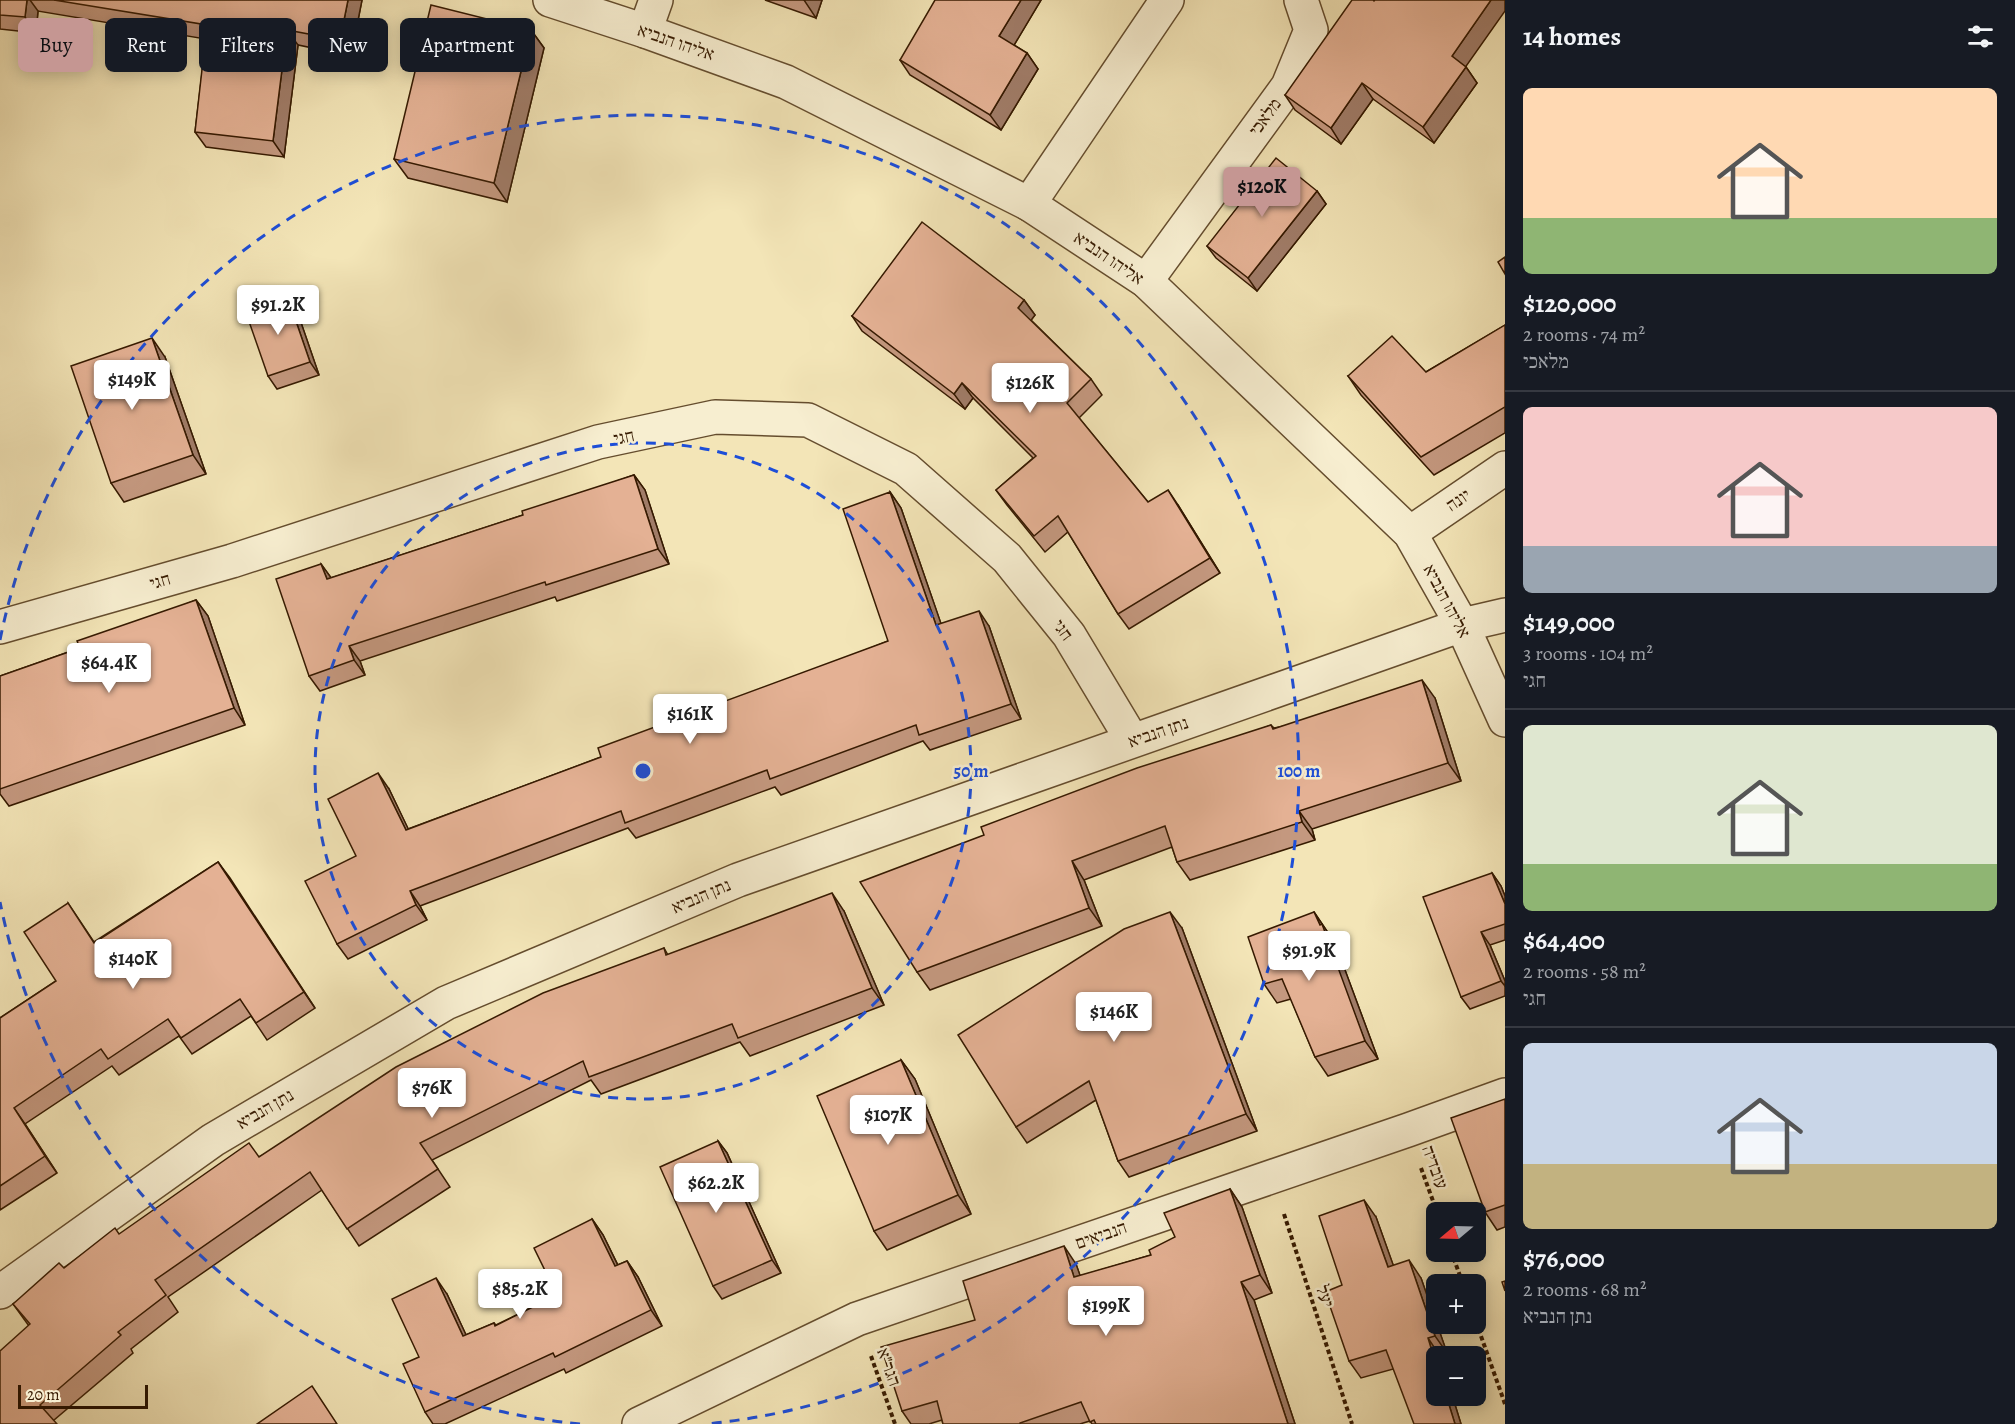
<!DOCTYPE html>
<meta charset="utf-8">
<style>
body{margin:0;font-family:Alegreya,"Frank Ruhl Libre",serif;background:#20242c;color:#f1f3f6;height:100vh;display:flex;flex-direction:column;font-size:22px;white-space:nowrap}
*{box-sizing:border-box;margin:0}
p{font-size:20px;color:#9ea1a6}
.icon{flex:none;width:33px;height:33px;fill:none;stroke:currentColor;stroke-width:2;stroke-linecap:round;stroke-linejoin:round}
.map{position:relative;flex:1;overflow:hidden}
.drawer{display:flex;flex-direction:column;background:#171b24;width:510px}
.drawer>*{flex:none}
.hud{position:absolute;left:18px;top:18px;width:570px;height:54px;display:flex;gap:12px}
.needle{width:39px;rotate:251deg}
.tools{position:absolute;left:1426px;top:1202px;display:grid;gap:12px}
.tools a{display:grid;place-items:center;width:60px;height:60px;border-radius:9px;background:#171b24;box-shadow:0 3px 15px #0003;font-size:30px}
.scale{position:absolute;left:18px;bottom:15px;width:130px;box-sizing:border-box;padding-left:6px;border:3px solid #361a01;border-top:0;font-size:16px;line-height:21px;white-space:nowrap;color:#361a01;-webkit-text-stroke:4px #f7eed0;paint-order:stroke}
.price{position:absolute;translate:-50% -51px;padding:0 14px;border-radius:6px;background:#fff;color:#222;font-size:20px;line-height:39px;filter:drop-shadow(0 2px 3px #0008)}
.price::after{content:'';position:absolute;left:50%;top:36px;width:18px;height:14px;margin-left:-9px;background:inherit;clip-path:polygon(0 0,100% 0,50% 100%)}
.price.selected{background:#c59692;color:#111}
ul{padding:0;list-style:none}
li{display:grid;align-content:center;gap:12px;height:318px;padding:0 18px}
li+li{border-top:2px solid #363941}
li span{display:grid;place-items:center;height:186px;border-radius:9px;color:#555}
li>.icon{margin-inline-start:auto}
span .icon{width:108px;height:108px;fill:#fffc;stroke-width:1}
li b{font-size:26px}
h2{display:flex;justify-content:space-between;align-items:center;height:72px;padding:0 18px;font-size:26px}
.chip{padding:0 21px;border-radius:9px;background:#171b24;box-shadow:0 3px 15px #0003;font-size:21px;line-height:54px}
.chip.selected{background:#c59692;color:#111}
main{display:flex;flex:1;min-height:0}
.map>svg:first-child{display:block}
.lines{fill:none;stroke-linecap:round;stroke-linejoin:round}
.minor-casing{stroke:#654d2e;stroke-width:36}
.path{stroke:#361a01;stroke-width:4;stroke-dasharray:4.5 3;stroke-linecap:butt}
.minor{stroke:#f7eed0;stroke-width:33}
.wall{fill:#c4987f;stroke:#361a01;stroke-width:1.5}
.shaded-wall{fill:#a07c68;stroke:#361a01;stroke-width:1.5}
.building{fill:#e4b194;stroke:#361a01;stroke-width:1.5}
.ring{fill:none;stroke:#1d4ed8;stroke-width:3;stroke-dasharray:10 8}
.labels{text-anchor:middle;stroke-width:5;stroke-linejoin:round;paint-order:stroke}
.street-label{font-size:18px;fill:#361a01;stroke:#f7eed0}
.centre{fill:#1d4ed8;stroke:#f7eed0;stroke-width:3}
.ring-label{font-size:18px;text-anchor:middle;font-weight:bold;fill:#1d4ed8;stroke:#f7eed0;stroke-width:5;stroke-linejoin:round;paint-order:stroke}
</style>
<main>
<div class="map">
<svg width="1505" height="1424" viewBox="0 0 1505 1424">
<rect width="100%" height="100%" fill="#f3e5b7"/>
<filter id="stains"><feTurbulence type="fractalNoise" baseFrequency=".00333" numOctaves="4"/><feColorMatrix values="0 0 0 0 .2 0 0 0 0 .09 0 0 0 0 .02 0 0 0 .5 -.17"/></filter>
<radialGradient id="worn" r=".72"><stop offset=".6" stop-color="#630" stop-opacity="0"/><stop offset="1" stop-color="#630" stop-opacity=".3"/></radialGradient>
<g class="lines">
<g class="minor-casing">
<g id="minor">
<path d="M550,0L645,31L786,82L1029,204L1146,281L1410,533L1462,625L1505,720"/>
<path d="M645,31L656,0"/>
<path d="M1029,204L1167,0"/>
<path d="M1146,281L1288,86L1311,30L1301,0"/>
<path d="M1410,533L1505,468"/>
<path d="M0,627L232,561L598,442L715,417L808,420L906,469L1007,558L1069,635L1132,740"/>
<path d="M0,1292L213,1140L446,1003L738,880L1462,625L1505,615"/>
<path d="M639,1424L857,1319L1408,1130L1505,1095"/>
</g>
</g>
<g class="path">
<path d="M1421,1168L1437,1212"/>
<path d="M1284,1214L1352,1424"/>
<path d="M1451,1251L1463,1284"/>
<path d="M1476,1322L1505,1404"/>
<path d="M871,1356L895,1424"/>
</g>
<use href="#minor" class="minor"/>
</g>
<g class="wall">
<path d="M0,0H362L351,56L298,45L284,157L206,147L195,132L206,39L38,11L36,33L0,29Z"/>
<path d="M765,0H822L816,18Z"/>
<path d="M1041,0L1014,45L1027,53L1038,69L1001,130L910,75L900,60Z"/>
<path d="M531,30L544,48L507,202L408,178L394,159Z"/>
<path d="M1466,67L1477,83L1434,143L1373,99L1341,144L1295,110L1285,95Z"/>
<path d="M1317,191L1326,204L1257,291L1216,258L1207,246Z"/>
<path d="M1024,300L1035,315L1031,320L1091,379L1102,395L1079,418L1148,502L1178,505L1220,573L1129,629L1118,614L1068,532L1045,552L1007,505L996,490L1033,458L973,398L965,409L862,331L852,316Z"/>
<path d="M296,308L319,375L277,389L268,376Z"/>
<path d="M1505,325V433L1434,475L1361,395L1348,376L1426,372Z"/>
<path d="M165,357L206,474L124,502L111,483Z"/>
<path d="M634,475L645,490L669,564L557,601L555,597L360,661L365,675L320,691L309,676L321,564L331,578L523,515Z"/>
<path d="M890,492L901,508L941,624L989,626L1021,719L930,750L923,741L781,795L775,787L636,838L628,828L420,906L427,920L348,959L337,944L356,856L389,789L408,829L601,757L888,641Z"/>
<path d="M196,600L208,616L245,725L9,806L0,794V676L80,648Z"/>
<path d="M1435,698L1461,781L1312,829L1315,840L1190,880L1177,862L1172,847L1084,880L1102,926L930,990L917,972L984,835L1271,725L1274,728Z"/>
<path d="M218,862L315,1008L267,1040L251,1016L192,1054L179,1036L119,1075L112,1066L25,1124L57,1173L0,1210V1018L56,981L68,903L94,942Z"/>
<path d="M1492,873L1501,886L1505,896V940L1490,945L1505,981V996L1470,1009L1461,997Z"/>
<path d="M844,911L884,1005L750,1056L740,1042L601,1094L591,1080L432,1160L450,1187L359,1246L322,1190L168,1297L178,1312L131,1349L133,1353L54,1420L0,1424L29,1326L13,1304L64,1268L259,1157L664,948L668,955Z"/>
<path d="M1314,912L1335,943L1378,1059L1328,1076L1315,1057L1291,999L1277,1003L1264,984Z"/>
<path d="M1182,928L1257,1131L1129,1177L1118,1161L1096,1100L1027,1143L1016,1127Z"/>
<path d="M901,1060L915,1079L971,1214L887,1250L874,1231Z"/>
<path d="M1505,1099V1227L1497,1230L1485,1212Z"/>
<path d="M718,1141L727,1153L781,1273L722,1299L713,1286Z"/>
<path d="M1230,1189L1242,1207L1272,1293L1254,1300L1295,1424H1092L1090,1421L1080,1424H943L942,1420L929,1424H911L902,1411L975,1320L1076,1264L1080,1276L1151,1255L1175,1237Z"/>
<path d="M1376,1217L1393,1265L1421,1278L1447,1353L1440,1356H1437V1395H1452L1461,1424L1393,1369L1361,1378L1349,1361L1342,1285Z"/>
<path d="M592,1219L603,1235L618,1265L627,1261L638,1277L662,1326L566,1373L564,1369L445,1424H433L425,1412L419,1357L447,1294L466,1335L494,1323L496,1325L557,1295Z"/>
</g>
<g class="shaded-wall">
<path d="M27,0H30L38,11L36,33L25,17Z"/>
<path d="M348,0H362L351,56L340,40Z"/>
<path d="M804,0H822L816,18Z"/>
<path d="M1021,0H1041L1010,52L999,36Z"/>
<path d="M1491,0H1505V11L1462,72L1452,56Z"/>
<path d="M287,30L298,45L284,157L273,141Z"/>
<path d="M531,30L544,48L507,202L494,183Z"/>
<path d="M1027,53L1038,69L1001,130L990,115Z"/>
<path d="M1466,67L1477,83L1434,143L1423,127Z"/>
<path d="M1362,83L1373,99L1341,144L1331,128Z"/>
<path d="M1317,191L1326,204L1257,291L1248,278Z"/>
<path d="M287,295L296,308L319,375L310,362Z"/>
<path d="M1024,300L1035,315L1029,323L1018,308Z"/>
<path d="M152,338L165,357L206,474L193,455Z"/>
<path d="M962,383L973,398L965,409L954,394Z"/>
<path d="M634,475L645,490L669,564L658,549Z"/>
<path d="M1168,490L1178,505L1220,573L1210,558Z"/>
<path d="M890,492L901,508L947,641L936,625Z"/>
<path d="M321,564L332,579H327Z"/>
<path d="M196,600L208,616L245,725L234,708Z"/>
<path d="M979,611L989,626L1021,719L1011,704Z"/>
<path d="M349,646L360,661L365,675L354,660Z"/>
<path d="M1422,680L1435,698L1461,781L1448,763Z"/>
<path d="M378,773L389,789L416,845L406,830Z"/>
<path d="M1299,811L1312,829L1315,840L1302,822Z"/>
<path d="M1072,861L1084,880L1102,926L1089,908Z"/>
<path d="M218,862L230,878L315,1008L304,992Z"/>
<path d="M1492,873L1501,886L1505,896V904Z"/>
<path d="M410,891L420,906L427,920L416,905Z"/>
<path d="M832,893L844,911L884,1005L872,988Z"/>
<path d="M1170,912L1182,928L1257,1131L1246,1114Z"/>
<path d="M1314,912L1335,943L1378,1059L1365,1041L1320,925Z"/>
<path d="M1481,932L1490,945L1505,981V986L1501,981Z"/>
<path d="M901,1060L915,1079L971,1214L958,1195Z"/>
<path d="M14,1108L25,1124L57,1173L45,1156Z"/>
<path d="M718,1141L727,1153L781,1273L772,1260Z"/>
<path d="M1230,1189L1242,1207L1272,1293L1260,1275Z"/>
<path d="M1364,1200L1376,1217L1400,1284L1388,1267Z"/>
<path d="M592,1219L603,1235L626,1282L615,1266Z"/>
<path d="M1064,1246L1076,1264L1087,1295L1074,1277Z"/>
<path d="M1409,1260L1421,1278L1447,1353L1435,1336Z"/>
<path d="M627,1261L638,1277L662,1326L651,1310Z"/>
<path d="M436,1278L447,1294L474,1352L463,1336Z"/>
<path d="M1241,1282L1254,1300L1295,1424H1288Z"/>
<path d="M1428,1338L1440,1356H1437V1368Z"/>
<path d="M1446,1395H1452L1461,1424H1455Z"/>
</g>
<g class="building">
<path d="M0,0H27L25,17L0,15Z"/>
<path d="M54,0H348L340,40L287,30L273,141L195,132L207,25Z"/>
<path d="M935,0H1021L999,36L1027,53L990,115L900,60Z"/>
<path d="M1352,0H1373L1374,1L1375,0H1491L1452,56L1466,67L1423,127L1362,83L1331,128L1285,95Z"/>
<path d="M431,5L531,30L494,183L394,159Z"/>
<path d="M1276,158L1317,191L1248,278L1207,246Z"/>
<path d="M922,222L1024,300L1018,308L1091,379L1067,403L1148,502L1168,490L1210,558L1118,614L1058,516L1034,536L996,490L1036,456L962,383L954,394L852,316Z"/>
<path d="M1505,257V274L1498,262Z"/>
<path d="M287,295L310,362L268,376L245,310Z"/>
<path d="M1505,325V407L1421,457L1348,376L1392,336L1426,372Z"/>
<path d="M152,338L193,455L111,483L71,366Z"/>
<path d="M634,475L658,549L546,585L545,582L349,646L354,660L309,676L276,579L321,564L327,579L523,515L522,511Z"/>
<path d="M890,492L936,625L979,611L1011,704L919,735L916,725L770,779L767,770L625,823L621,811L410,891L416,905L337,944L305,881L356,856L328,799L378,773L406,830L601,757L598,748L888,641L843,509Z"/>
<path d="M196,600L234,708L0,789V676L80,648L77,641Z"/>
<path d="M1422,680L1448,763L1299,811L1302,822L1177,862L1165,826L1072,861L1089,908L917,972L860,882L984,835L981,827L1137,768L1271,725L1273,729Z"/>
<path d="M218,862L304,992L256,1023L240,999L181,1038L168,1019L108,1059L101,1049L14,1108L45,1156L0,1186V1018L56,981L24,932L68,903L94,943Z"/>
<path d="M1492,873L1505,904V924L1481,932L1501,981L1461,997L1423,897Z"/>
<path d="M832,893L872,988L738,1038L732,1024L589,1077L583,1061L420,1143L438,1169L347,1229L310,1172L155,1280L166,1295L118,1332L121,1335L40,1405L57,1424H0V1351L30,1324L13,1304L59,1263L64,1268L115,1228L119,1234L249,1143L259,1157L396,1067L543,993L664,948L666,955Z"/>
<path d="M1170,912L1246,1114L1118,1161L1089,1081L1016,1127L958,1035L1124,929Z"/>
<path d="M1314,912L1320,925L1322,924L1365,1041L1315,1057L1282,979L1264,984L1248,937Z"/>
<path d="M901,1060L958,1195L874,1231L817,1096Z"/>
<path d="M1505,1099V1205L1485,1212L1451,1118Z"/>
<path d="M718,1141L772,1260L713,1286L660,1167Z"/>
<path d="M1230,1189L1260,1275L1241,1282L1288,1424H1096L1094,1420L1090,1422L1081,1402L1020,1423V1424H943L937,1401L902,1411L881,1347L975,1320L963,1281L1064,1246L1074,1277L1151,1255L1149,1250L1175,1237L1164,1213Z"/>
<path d="M1364,1200L1388,1267L1409,1260L1435,1336L1428,1338L1437,1368V1395H1446L1455,1424H1414L1386,1350L1349,1361L1325,1292L1342,1285L1319,1216Z"/>
<path d="M592,1219L615,1266L627,1261L651,1310L555,1357L553,1353L425,1412L403,1364L419,1357L392,1299L436,1278L463,1336L494,1323L495,1326L557,1295L534,1248Z"/>
<path d="M1505,1281V1291L1502,1282Z"/>
<path d="M312,1386L337,1424H257Z"/>
</g>
<g class="ring">
<circle cx="643" cy="771" r="328"/>
<path d="M580 1424A656 656 0 0 1 0 902M0 640A656 656 0 1 1 706 1424"/>
</g>
<g class="labels">
<g class="street-label">
<text transform="translate(676 42) rotate(19)" y="6">אליהו הנביא</text>
<text transform="translate(1265 117) rotate(-54)" y="6">מלאכי</text>
<text transform="translate(1109 258) rotate(34)" y="6">אליהו הנביא</text>
<text transform="translate(624 437) rotate(-12)" y="6">חגי</text>
<text transform="translate(1458 500) rotate(-34)" y="6">יונה</text>
<text transform="translate(160 581) rotate(-16)" y="6">חגי</text>
<text transform="translate(1447 601) rotate(62)" y="6">אליהו הנביא</text>
<text transform="translate(1063 630) rotate(54)" y="6">חגי</text>
<text transform="translate(1158 732) rotate(-19)" y="6">נתן הנביא</text>
<text transform="translate(701 896) rotate(-23)" y="6">נתן הנביא</text>
<text transform="translate(265 1109) rotate(-30)" y="6">נתן הנביא</text>
<text transform="translate(1435 1167) rotate(70)" y="6">עובדיה</text>
<text transform="translate(1101 1235) rotate(-19)" y="6">הנביאים</text>
<text transform="translate(1325 1296) rotate(72)" y="6">יעל</text>
<text transform="translate(889 1367) rotate(70)" y="6">הגר"א</text>
</g>
</g>
<circle cx="643" cy="771" r="9" class="centre"/>
<g class="ring-label">
<text x="971" y="777">50 m</text>
<text x="1299" y="777">100 m</text>
</g>
<rect width="100%" height="100%" filter="url(#stains)"/>
<rect width="100%" height="100%" fill="url(#worn)"/>
</svg>
<div class="tools">
<a><svg class="needle" viewBox="-14 -14 28 28"><path d="M0-13l5 13h-10z" fill="#e53935"/><path d="M0 13l5-13h-10z" fill="#9ea1a6"/></svg></a>
<a>+</a>
<a>−</a>
</div>
<div class="scale">20 m</div>
<b class="price selected" style="left:1262px;top:218px">$120K</b>
<b class="price" style="left:278px;top:336px">$91.2K</b>
<b class="price" style="left:132px;top:411px">$149K</b>
<b class="price" style="left:1030px;top:414px">$126K</b>
<b class="price" style="left:109px;top:694px">$64.4K</b>
<b class="price" style="left:690px;top:745px">$161K</b>
<b class="price" style="left:1309px;top:982px">$91.9K</b>
<b class="price" style="left:133px;top:990px">$140K</b>
<b class="price" style="left:1114px;top:1043px">$146K</b>
<b class="price" style="left:432px;top:1119px">$76K</b>
<b class="price" style="left:888px;top:1146px">$107K</b>
<b class="price" style="left:716px;top:1214px">$62.2K</b>
<b class="price" style="left:520px;top:1320px">$85.2K</b>
<b class="price" style="left:1106px;top:1337px">$199K</b>
<div class="hud">
<a class="chip selected">Buy</a>
<a class="chip">Rent</a>
<a class="chip">Filters</a>
<a class="chip">New</a>
<a class="chip">Apartment</a>
</div>
</div>
<section class="drawer">
<h2>14 homes<svg class="icon" aria-label="filters" viewBox="0 0 24 24"><path d="M4 7h16M4 17h16"/><circle cx="9" cy="7" r="2"/><circle cx="15" cy="17" r="2"/></svg></h2>
<ul>
<li><span style="background:linear-gradient(#ffd9b3 70%,#8fb573 0)"><svg class="icon" aria-label="home" viewBox="0 0 24 24"><path d="M3 11l9-7 9 7M6 9v11h12V9"/></svg></span><div><b>$120,000</b><p>2 rooms · 74 m²</p><p>מלאכי</p></div></li>
<li><span style="background:linear-gradient(#f6c9c9 75%,#9aa5b1 0)"><svg class="icon" aria-label="home" viewBox="0 0 24 24"><path d="M3 11l9-7 9 7M6 9v11h12V9"/></svg></span><div><b>$149,000</b><p>3 rooms · 104 m²</p><p>חגי</p></div></li>
<li><span style="background:linear-gradient(#dfe7d0 75%,#8fb573 0)"><svg class="icon" aria-label="home" viewBox="0 0 24 24"><path d="M3 11l9-7 9 7M6 9v11h12V9"/></svg></span><div><b>$64,400</b><p>2 rooms · 58 m²</p><p>חגי</p></div></li>
<li><span style="background:linear-gradient(#c9d6e8 65%,#c2b280 0)"><svg class="icon" aria-label="home" viewBox="0 0 24 24"><path d="M3 11l9-7 9 7M6 9v11h12V9"/></svg></span><div><b>$76,000</b><p>2 rooms · 68 m²</p><p>נתן הנביא</p></div></li>
</ul>
</section>
</main>
